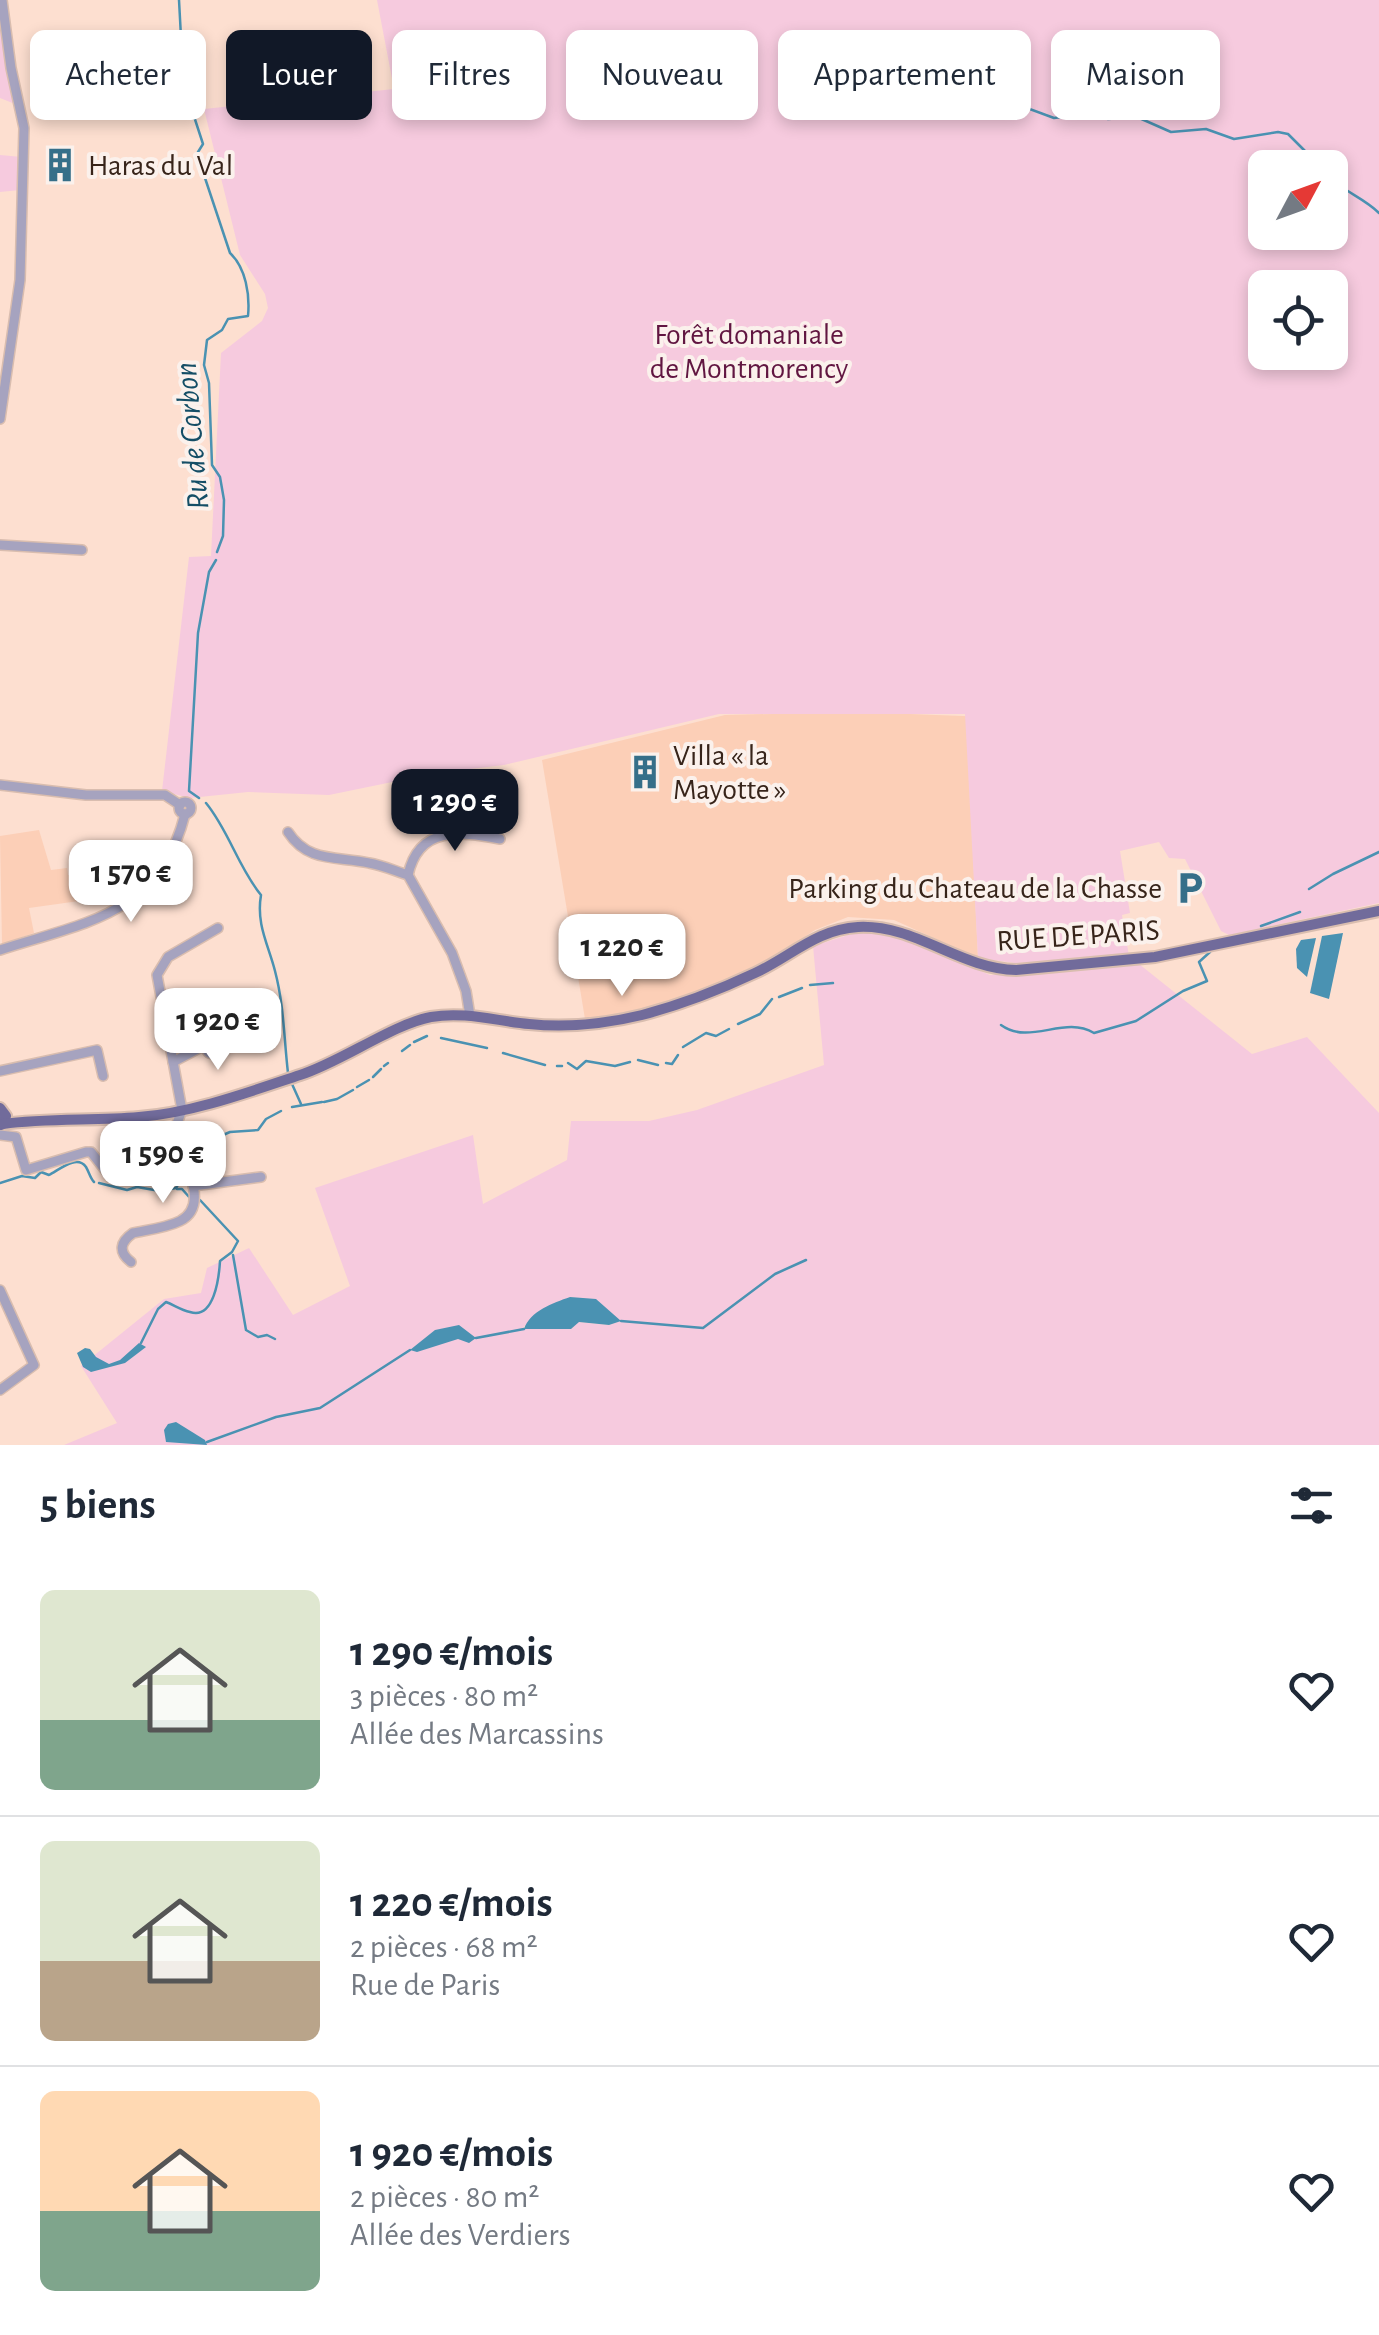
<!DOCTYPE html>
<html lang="fr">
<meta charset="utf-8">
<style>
body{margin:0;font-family:"Alegreya Sans",sans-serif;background:#f6f6f7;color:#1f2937;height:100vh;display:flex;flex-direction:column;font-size:38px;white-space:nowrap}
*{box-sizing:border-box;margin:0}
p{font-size:32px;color:#747a83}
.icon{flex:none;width:55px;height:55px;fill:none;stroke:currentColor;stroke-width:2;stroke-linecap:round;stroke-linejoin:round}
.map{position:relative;height:1445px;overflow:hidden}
.details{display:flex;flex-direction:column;background:#fff;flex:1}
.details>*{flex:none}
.banner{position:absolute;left:30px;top:30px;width:1320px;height:90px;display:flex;gap:20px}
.needle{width:65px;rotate:49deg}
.tools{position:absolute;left:1248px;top:150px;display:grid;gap:20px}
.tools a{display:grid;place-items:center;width:100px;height:100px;border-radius:15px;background:#fff;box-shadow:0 5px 15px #0003;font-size:50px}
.price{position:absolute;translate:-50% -85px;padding:0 22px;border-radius:20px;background:#fff;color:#222;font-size:32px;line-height:65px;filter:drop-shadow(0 2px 5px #0008)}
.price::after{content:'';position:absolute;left:50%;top:60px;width:30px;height:22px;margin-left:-15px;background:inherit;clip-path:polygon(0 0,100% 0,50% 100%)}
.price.selected{background:#111827;color:#fff}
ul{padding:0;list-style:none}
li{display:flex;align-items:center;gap:30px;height:250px;padding:0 40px}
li+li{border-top:2px solid #e0e1e3}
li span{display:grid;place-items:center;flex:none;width:280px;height:200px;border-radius:15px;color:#555}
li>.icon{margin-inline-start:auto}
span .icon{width:120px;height:120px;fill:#fffc;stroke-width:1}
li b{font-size:42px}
h2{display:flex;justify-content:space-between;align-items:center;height:120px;padding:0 40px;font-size:42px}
.chip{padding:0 35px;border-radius:15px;background:#fff;box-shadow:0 5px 15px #0003;font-size:35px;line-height:90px}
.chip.selected{background:#111827;color:#fff}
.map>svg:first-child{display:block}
.built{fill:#fccfb7}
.green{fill:#f6cade;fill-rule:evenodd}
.water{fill:#4a92b2}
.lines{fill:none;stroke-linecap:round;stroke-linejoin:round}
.stream{stroke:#4a92b2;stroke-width:2.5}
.minor-casing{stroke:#d9bdaf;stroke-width:12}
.major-casing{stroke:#d9bdaf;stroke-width:14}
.minor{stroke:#a6a3bf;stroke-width:9}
.major{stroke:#716b9b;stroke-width:10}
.labels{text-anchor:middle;stroke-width:8;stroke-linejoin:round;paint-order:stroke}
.poi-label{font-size:30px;fill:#37241a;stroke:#fbf1ec;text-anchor:start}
.park-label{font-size:30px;fill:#611641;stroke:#fbf1ec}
.street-label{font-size:30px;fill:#37241a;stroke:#fbf1ec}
.water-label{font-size:32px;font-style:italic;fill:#144e66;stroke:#fbf1ec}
</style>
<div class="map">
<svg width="1379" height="1445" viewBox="0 0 1379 1445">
<rect width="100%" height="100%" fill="#fddfd0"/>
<g class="built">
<path d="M857,712L989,717L969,768L978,958L894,920L848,917L815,930L765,963L658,1007L585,1019L542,760L725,715Z"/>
<path d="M39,830L51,870L67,868L68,875H75L79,901L29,908L34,933L2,944L0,836Z"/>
</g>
<g class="green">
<path d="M0,0L15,104L0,98Z"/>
<path d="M377,0H1379V903L1229,935L1221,931L1185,859L1169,858L1159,842L1120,851L1130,913L1122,915L1129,956L1015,963L978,958L965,714H719L504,765L436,773L329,795L248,792L190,798L162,791L189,557L211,556L221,353L262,321L268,308L265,294L240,255L204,109L394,89ZM1265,168H1330V232H1265ZM1265,288H1330V352H1265Z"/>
<path d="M0,155L22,157L20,190L0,192Z"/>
<path d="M858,932L901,937L990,975L1139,964L1252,1054L1307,1037L1379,1113V1445H64L117,1423L81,1366L164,1299L201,1293L207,1268L249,1248L293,1315L350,1286L315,1188L473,1135L483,1204L567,1160L571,1121H649L697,1110L824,1065L813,946ZM570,1297L584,1300L620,1321L609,1325L578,1322L571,1329H525L523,1327Z"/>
</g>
<g class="water">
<path d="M1343,933L1329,999L1310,993L1322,936Z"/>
<path d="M1316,938L1307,977L1297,968L1296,949L1301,940Z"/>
<path d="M570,1297L596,1299L621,1321L609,1325L579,1322L571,1329H524C530,1311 553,1303 570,1297Z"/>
<path d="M459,1325L476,1338L469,1343L458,1339L417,1352L410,1350L435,1330Z"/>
<path d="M139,1343L146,1347L125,1363L91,1372L83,1367L77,1353L85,1348L90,1349L96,1357L109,1364L120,1360Z"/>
<path d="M176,1422L205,1440L207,1445L166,1442L164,1430L168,1424Z"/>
</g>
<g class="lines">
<g class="stream">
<path d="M179,0L181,37C185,42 190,45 193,50C201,63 198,93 190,104L203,144L198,152L201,166L230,253C246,268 250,295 248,316L228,319L222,330L207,340L204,365L209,383L212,465L220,477L224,500L223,536L217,552"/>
<path d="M949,84L978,98L1016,104L1054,118L1086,114L1108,119L1137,117L1171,132L1206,129L1234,139L1278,132L1288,134L1322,168"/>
<path d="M1330,177C1344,192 1364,198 1379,213"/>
<path d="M199,798L189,791L198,633L209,572L216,560"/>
<path d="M206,803C229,831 238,867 261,895C256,924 268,944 275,971C284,1005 284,1039 288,1073"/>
<path d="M1309,889L1333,874L1379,852"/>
<path d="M1261,926L1300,912"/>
<path d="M810,985L833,983"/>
<path d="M779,997L802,988"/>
<path d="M738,1024L760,1014L772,999"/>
<path d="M1001,1025C1030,1046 1064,1015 1094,1033L1136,1021L1183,991L1207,981L1199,962L1210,952"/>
<path d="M441,1038L487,1048"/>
<path d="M414,1042L427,1036"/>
<path d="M683,1047L706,1033L716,1036L729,1029"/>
<path d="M402,1051L410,1045"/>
<path d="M503,1053L545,1065"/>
<path d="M638,1060L658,1065"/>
<path d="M568,1063L577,1069L586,1061L615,1066L630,1062"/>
<path d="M666,1063L672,1064L678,1055"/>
<path d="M384,1066L388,1063"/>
<path d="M557,1066H562"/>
<path d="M373,1077L381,1069"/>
<path d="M292,1084L301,1104"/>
<path d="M357,1087L369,1080"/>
<path d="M324,1102L337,1099L353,1090"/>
<path d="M292,1107L322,1102"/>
<path d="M190,1165L216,1138L230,1132L258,1130L266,1119L281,1111"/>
<path d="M0,1183L22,1176L35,1178L41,1172L49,1175C59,1170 77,1154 86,1167C89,1172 90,1178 94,1182"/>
<path d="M99,1183L127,1190L137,1187L160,1191L176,1188L185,1173"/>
<path d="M177,1189H182L190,1198"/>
<path d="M233,1255L246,1330L258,1337L267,1335L275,1339"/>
<path d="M621,1321L703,1328L775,1274L806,1260"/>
<path d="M476,1338L524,1329"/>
<path d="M141,1343L158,1309L166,1302C174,1305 181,1310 190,1312C214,1320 219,1278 220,1261L232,1252L238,1241L200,1200"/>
<path d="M207,1442L276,1417L320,1408L410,1350"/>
</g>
<g class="minor-casing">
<g id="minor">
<path d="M0,419L20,280L24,128L11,68L2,0"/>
<path d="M0,545L82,550"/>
<path d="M0,785L86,795H165L180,805"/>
<circle cx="185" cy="808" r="6"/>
<path d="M288,832C308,863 337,856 369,863C382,865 395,871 408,875L452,953L466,991L470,1016"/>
<path d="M408,875C419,825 460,832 500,839"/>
<path d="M0,950C86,922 160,915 185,814"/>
<circle cx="213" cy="1047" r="7"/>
<path d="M173,1062L205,1045"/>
<path d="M0,1071L97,1050L103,1076"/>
<path d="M0,1135L16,1137L26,1170L86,1152H91L106,1171"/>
<path d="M193,1186L261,1177"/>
<path d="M131,1262C118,1252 120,1242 133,1233C147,1230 166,1228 180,1221C212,1205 182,1157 173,1134L182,1110L157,975L168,957L218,928"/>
<path d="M0,1290L34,1365L0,1390"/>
</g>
</g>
<g class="major-casing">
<g id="major">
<path d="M0,1108L6,1116L1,1125"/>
<path d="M3,1124C48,1118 94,1121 139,1117C192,1113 249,1092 300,1075C341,1062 393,1024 431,1017C464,1011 496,1021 529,1024C567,1028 605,1024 642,1015C680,1005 719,990 755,973C790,957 817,929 858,927C915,924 960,969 1016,970L1155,957L1379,911"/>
</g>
</g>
<use href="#minor" class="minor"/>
<use href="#major" class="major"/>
</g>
<defs>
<g id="building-bare" transform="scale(2.7)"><path d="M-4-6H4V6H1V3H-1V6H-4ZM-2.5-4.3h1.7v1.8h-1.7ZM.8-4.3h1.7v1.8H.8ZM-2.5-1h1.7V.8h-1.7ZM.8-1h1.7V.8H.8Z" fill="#366f89" stroke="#fbf1ec" stroke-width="2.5" paint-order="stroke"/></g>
<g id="parking-bare" transform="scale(2.7)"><path d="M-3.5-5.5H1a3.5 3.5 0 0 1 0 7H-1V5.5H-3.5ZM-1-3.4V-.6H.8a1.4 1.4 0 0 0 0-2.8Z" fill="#366f89" stroke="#fbf1ec" stroke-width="2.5" paint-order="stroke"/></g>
</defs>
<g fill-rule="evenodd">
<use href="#building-bare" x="60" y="165"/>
<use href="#building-bare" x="645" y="772"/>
<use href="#parking-bare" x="1190" y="888"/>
</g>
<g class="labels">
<g class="poi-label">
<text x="88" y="175">Haras du Val</text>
<text x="673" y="765">Villa « la<tspan x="673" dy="34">Mayotte »</tspan></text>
<text x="1162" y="898" text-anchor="end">Parking du Chateau de la Chasse</text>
</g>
<g class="park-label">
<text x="749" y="344">Forêt domaniale<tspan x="749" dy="34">de Montmorency</tspan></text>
</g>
<g class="street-label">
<text transform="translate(1078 935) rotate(-4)" y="10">RUE DE PARIS</text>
</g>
<g class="water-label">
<text transform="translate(191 436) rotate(-95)" y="11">Ru de Corbon</text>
</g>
</g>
</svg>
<div class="tools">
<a><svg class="needle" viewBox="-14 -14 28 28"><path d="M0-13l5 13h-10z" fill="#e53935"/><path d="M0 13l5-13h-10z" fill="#747a83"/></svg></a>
<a><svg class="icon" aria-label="locate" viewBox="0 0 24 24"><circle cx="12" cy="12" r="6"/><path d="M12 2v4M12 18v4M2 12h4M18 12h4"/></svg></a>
</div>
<b class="price selected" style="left:455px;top:854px">1 290 €</b>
<b class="price" style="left:131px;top:925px">1 570 €</b>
<b class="price" style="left:622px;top:999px">1 220 €</b>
<b class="price" style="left:218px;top:1073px">1 920 €</b>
<b class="price" style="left:163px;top:1206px">1 590 €</b>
<div class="banner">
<a class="chip">Acheter</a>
<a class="chip selected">Louer</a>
<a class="chip">Filtres</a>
<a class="chip">Nouveau</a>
<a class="chip">Appartement</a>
<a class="chip">Maison</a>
</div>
</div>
<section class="details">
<h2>5 biens<svg class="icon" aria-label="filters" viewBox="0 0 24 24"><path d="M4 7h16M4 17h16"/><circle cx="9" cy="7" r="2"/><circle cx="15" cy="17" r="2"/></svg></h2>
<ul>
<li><span style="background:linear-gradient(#dfe7d0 65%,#7fa58c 0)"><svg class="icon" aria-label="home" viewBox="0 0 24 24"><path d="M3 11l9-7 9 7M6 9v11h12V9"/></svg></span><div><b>1 290 €/mois</b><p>3 pièces · 80 m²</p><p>Allée des Marcassins</p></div><svg class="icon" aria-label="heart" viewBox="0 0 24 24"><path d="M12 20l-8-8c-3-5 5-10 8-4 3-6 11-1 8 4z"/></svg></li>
<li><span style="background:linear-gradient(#dfe7d0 60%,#b9a48a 0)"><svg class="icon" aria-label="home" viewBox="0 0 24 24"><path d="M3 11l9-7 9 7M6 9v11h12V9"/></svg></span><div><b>1 220 €/mois</b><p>2 pièces · 68 m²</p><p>Rue de Paris</p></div><svg class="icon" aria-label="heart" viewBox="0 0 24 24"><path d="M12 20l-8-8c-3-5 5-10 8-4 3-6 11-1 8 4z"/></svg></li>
<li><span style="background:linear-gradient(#ffd9b3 60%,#7fa58c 0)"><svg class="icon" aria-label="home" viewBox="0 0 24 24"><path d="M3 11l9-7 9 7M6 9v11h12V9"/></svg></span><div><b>1 920 €/mois</b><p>2 pièces · 80 m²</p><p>Allée des Verdiers</p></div><svg class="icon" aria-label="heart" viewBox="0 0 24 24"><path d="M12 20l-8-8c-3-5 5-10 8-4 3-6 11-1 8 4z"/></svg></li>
</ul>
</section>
